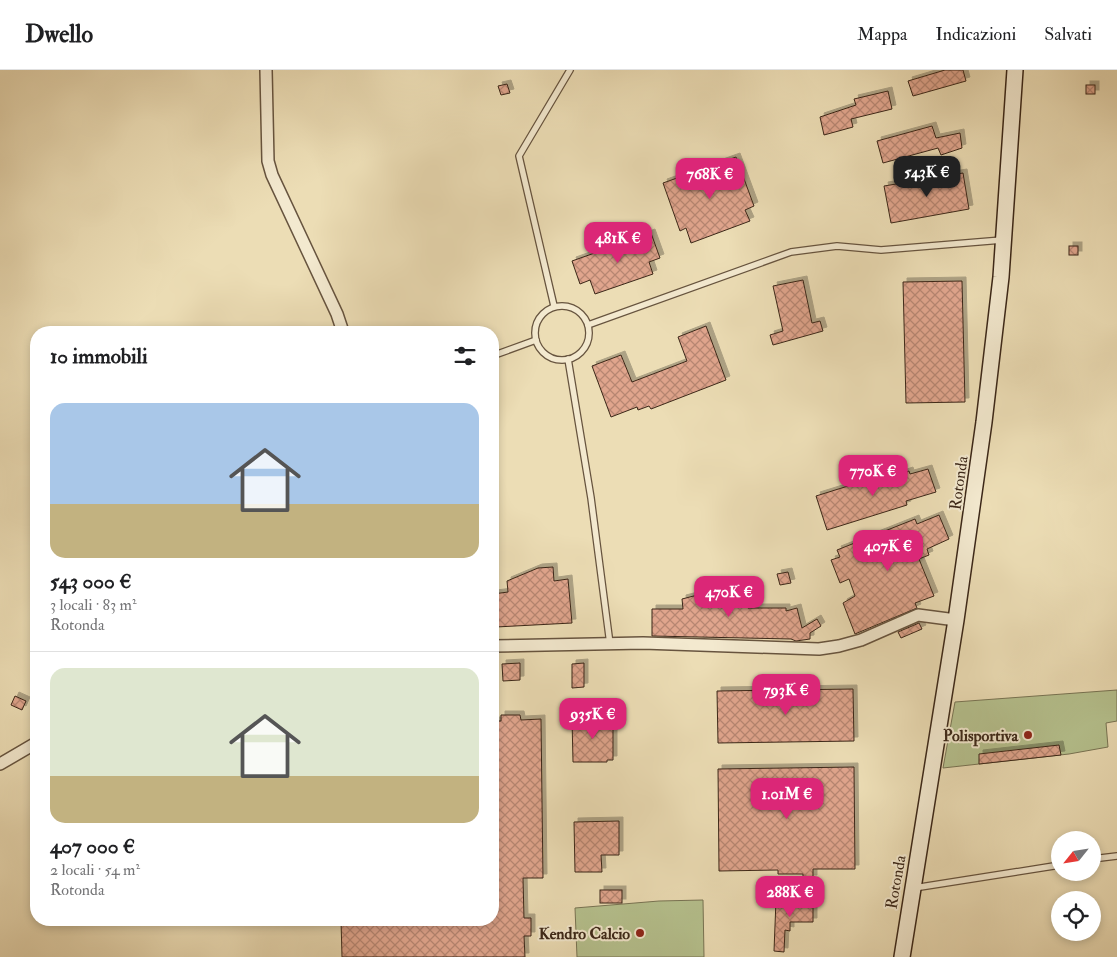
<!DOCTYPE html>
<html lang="it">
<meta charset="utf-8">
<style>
body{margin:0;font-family:"IM FELL Double Pica",serif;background:#f6f6f6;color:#202124;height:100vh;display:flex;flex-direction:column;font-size:19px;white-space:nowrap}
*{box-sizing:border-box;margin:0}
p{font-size:16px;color:#757577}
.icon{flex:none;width:28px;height:28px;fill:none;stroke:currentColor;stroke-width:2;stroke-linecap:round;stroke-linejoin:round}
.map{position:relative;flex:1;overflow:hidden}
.panel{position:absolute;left:30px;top:256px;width:469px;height:600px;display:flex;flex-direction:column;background:#fff;border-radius:20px;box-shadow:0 2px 8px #0003}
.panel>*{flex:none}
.needle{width:32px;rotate:240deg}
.fabs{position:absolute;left:1051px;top:761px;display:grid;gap:10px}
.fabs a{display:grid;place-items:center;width:50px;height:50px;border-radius:50%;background:#fff;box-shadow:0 2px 8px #0003;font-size:25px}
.price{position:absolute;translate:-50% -42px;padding:0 11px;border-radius:10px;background:#db2777;color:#fff;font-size:16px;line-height:32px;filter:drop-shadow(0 1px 2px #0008)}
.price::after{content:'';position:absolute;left:50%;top:30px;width:15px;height:11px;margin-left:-8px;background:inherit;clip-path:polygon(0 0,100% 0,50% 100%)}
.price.on{background:#222;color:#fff}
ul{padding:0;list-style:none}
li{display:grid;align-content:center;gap:10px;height:265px;padding:0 20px}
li+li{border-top:1px solid #e0e0e0}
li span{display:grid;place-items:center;height:155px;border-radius:15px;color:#555}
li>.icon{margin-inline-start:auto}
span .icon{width:90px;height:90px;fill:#fffc;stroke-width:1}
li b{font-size:21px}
h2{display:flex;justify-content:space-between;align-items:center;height:60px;padding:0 20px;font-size:21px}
header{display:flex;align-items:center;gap:30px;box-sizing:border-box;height:70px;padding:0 25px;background:#fff;border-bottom:1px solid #e0e0e0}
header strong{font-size:24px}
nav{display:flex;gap:28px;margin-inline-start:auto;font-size:18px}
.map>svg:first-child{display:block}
.grass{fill:#b6c28f;stroke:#787454}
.building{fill:url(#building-cross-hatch);stroke:#3b2718;filter:url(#shadow)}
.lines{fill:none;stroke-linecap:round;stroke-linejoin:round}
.lane-casing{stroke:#67543f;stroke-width:8}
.street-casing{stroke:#67543f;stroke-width:14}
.secondary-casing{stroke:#3b2718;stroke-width:18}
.lane{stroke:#f3e9cf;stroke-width:5.5}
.street{stroke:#f3e9cf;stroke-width:11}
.secondary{stroke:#f3e9cf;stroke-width:15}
.poi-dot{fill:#8f2418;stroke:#f3e9cf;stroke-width:2}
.labels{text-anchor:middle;stroke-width:4;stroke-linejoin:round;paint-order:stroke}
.street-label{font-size:16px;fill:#3b2718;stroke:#f3e9cf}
.poi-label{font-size:16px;font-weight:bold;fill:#3b2718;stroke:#f3e9cf;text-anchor:end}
</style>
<header>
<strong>Dwello</strong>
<nav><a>Mappa</a><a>Indicazioni</a><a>Salvati</a></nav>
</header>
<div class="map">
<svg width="1117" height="887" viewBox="0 0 1117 887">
<defs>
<pattern id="building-cross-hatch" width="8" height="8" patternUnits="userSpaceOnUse" patternTransform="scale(1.25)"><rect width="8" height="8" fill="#e0a58d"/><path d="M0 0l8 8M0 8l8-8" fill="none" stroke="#b78672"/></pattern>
<filter id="shadow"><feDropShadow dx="4" dy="-4" stdDeviation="0" flood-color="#0004"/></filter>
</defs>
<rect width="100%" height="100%" fill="#ecddb5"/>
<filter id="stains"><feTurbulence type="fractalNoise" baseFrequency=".004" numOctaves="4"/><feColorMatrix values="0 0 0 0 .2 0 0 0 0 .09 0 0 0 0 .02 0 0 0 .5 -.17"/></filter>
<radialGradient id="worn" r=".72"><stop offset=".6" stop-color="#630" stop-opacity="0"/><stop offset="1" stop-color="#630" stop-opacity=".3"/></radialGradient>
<g class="grass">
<path d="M1117,620V651L1106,653L1108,677L1069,684L943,698L955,632Z"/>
<path d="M703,830L704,887H577L575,838L659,831Z"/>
</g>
<g class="building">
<path d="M945,0H963L966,11L913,26L908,11Z"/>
<path d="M507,14L510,23L501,25L498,16Z"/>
<rect x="1086" y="15" width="9" height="9"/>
<path d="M888,21L892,39L851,49L853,57L824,65L820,47L856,35L854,29Z"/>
<path d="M932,56L936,68L960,63L962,78L941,85L938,78L883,93L877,71Z"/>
<path d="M736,87L754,136L745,140L750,151L691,173L686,158L680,161L663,113Z"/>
<path d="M963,103L969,139L891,153L884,116Z"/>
<path d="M651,163L660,188L649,192L653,204L595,224L590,210L580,214L572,191Z"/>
<rect x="1069" y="176" width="9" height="9"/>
<path d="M803,210L812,253L820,251L823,261L773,275L770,265L783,261L773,216Z"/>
<path d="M962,211L965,332L906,333L903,212Z"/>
<path d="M706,256L726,310L651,339L649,336L638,340L637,337L611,347L592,296L621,285L632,312L687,291L678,267Z"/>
<path d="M928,399L936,422L906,431L907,435L827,460L816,426L896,401L897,405L909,401L910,404Z"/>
<path d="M939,445L949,469L927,479L929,485L919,489L934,526L915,533L917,538L855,564L843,533L855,526L849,509L840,513L831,490L840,487L837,480L915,449L917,454Z"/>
<path d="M553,497L554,511L568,509L572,553L496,557L493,524L508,522L507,511L538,498Z"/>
<path d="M788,502L791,513L780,515L777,504Z"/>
<path d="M748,512V538H786V541L797,538L802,558L817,549L821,556L810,563V569L796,571L791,569L652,566V539H683L682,529Z"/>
<path d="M919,553L922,559L901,568L898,562Z"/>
<path d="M520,593V610L503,611L502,594Z"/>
<path d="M584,593V617L572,618V594Z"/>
<path d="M853,619L854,671L718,673L717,621Z"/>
<path d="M15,626L26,631L22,640L11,635Z"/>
<path d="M501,645H520L521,650L541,649L543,808H523L524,848H531V866H524L525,887H342L341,850H492V651H501Z"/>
<path d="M607,648V650H613V690H607V692H573L572,649Z"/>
<path d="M1059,675L1061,685L979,694V684Z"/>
<path d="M854,697L855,799H813V809H803V804H778V800L719,801L718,699Z"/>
<path d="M619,751V785H601L602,802H575L574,752Z"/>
<rect x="600" y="820" width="22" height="13"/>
<path d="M776,830L813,831V852H790V861L785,860L784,882L774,881Z"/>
</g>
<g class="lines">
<g class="lane-casing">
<g id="lane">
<circle cx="562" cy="263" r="27"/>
<path d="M554,236L519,86L570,0"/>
<path d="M588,255L791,182L837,176L881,180L1002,170"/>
<path d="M492,286L536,270"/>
<path d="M568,289L591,428L610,574"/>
<path d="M1092,789L1117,786"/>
<path d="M914,818L1060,795"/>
</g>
</g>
<g class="street-casing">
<g id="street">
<path d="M266,0L268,91L272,105L337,244L343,262"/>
<path d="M492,576L643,573L819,579L839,576L861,570L918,545L956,550"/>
<path d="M0,694L36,673"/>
</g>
</g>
<g class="secondary-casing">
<path id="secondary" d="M902,887L956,550L984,352L1001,207L1015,0"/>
</g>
<use href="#lane" class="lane"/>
<use href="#street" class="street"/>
<use href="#secondary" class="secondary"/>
</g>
<g class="poi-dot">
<circle cx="1028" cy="665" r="5"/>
<circle cx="640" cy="863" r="5"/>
</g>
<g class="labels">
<g class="street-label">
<text transform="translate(958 413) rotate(-82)" y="6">Rotonda</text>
<text transform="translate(895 812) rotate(-80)" y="6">Rotonda</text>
</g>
<g class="poi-label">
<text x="1018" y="671">Polisportiva</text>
<text x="630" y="869">Kendro Calcio</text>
</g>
</g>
<rect width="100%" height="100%" filter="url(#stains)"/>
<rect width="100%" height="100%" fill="url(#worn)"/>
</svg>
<div class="fabs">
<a><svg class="needle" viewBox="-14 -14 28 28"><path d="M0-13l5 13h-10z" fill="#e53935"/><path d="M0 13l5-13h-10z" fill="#757577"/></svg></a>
<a><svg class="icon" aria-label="locate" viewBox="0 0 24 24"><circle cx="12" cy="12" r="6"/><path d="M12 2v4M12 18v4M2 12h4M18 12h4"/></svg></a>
</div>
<b class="price on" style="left:927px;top:128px">543K €</b>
<b class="price" style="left:710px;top:130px">768K €</b>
<b class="price" style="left:618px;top:194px">481K €</b>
<b class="price" style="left:873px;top:427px">770K €</b>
<b class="price" style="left:888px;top:502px">407K €</b>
<b class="price" style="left:729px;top:548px">470K €</b>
<b class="price" style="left:786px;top:646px">793K €</b>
<b class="price" style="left:593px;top:670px">935K €</b>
<b class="price" style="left:787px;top:750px">1.01M €</b>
<b class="price" style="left:790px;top:848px">288K €</b>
<section class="panel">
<h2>10 immobili<svg class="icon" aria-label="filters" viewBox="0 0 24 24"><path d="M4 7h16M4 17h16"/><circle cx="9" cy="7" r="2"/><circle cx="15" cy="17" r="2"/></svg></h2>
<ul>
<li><span style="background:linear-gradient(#a9c7e8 65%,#c2b280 0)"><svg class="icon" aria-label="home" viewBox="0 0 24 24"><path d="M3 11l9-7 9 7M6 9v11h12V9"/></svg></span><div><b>543 000 €</b><p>3 locali · 83 m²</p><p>Rotonda</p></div></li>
<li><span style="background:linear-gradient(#dfe7d0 70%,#c2b280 0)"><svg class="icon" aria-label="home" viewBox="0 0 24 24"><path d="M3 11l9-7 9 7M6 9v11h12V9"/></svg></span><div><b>407 000 €</b><p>2 locali · 54 m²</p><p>Rotonda</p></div></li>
</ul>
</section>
</div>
